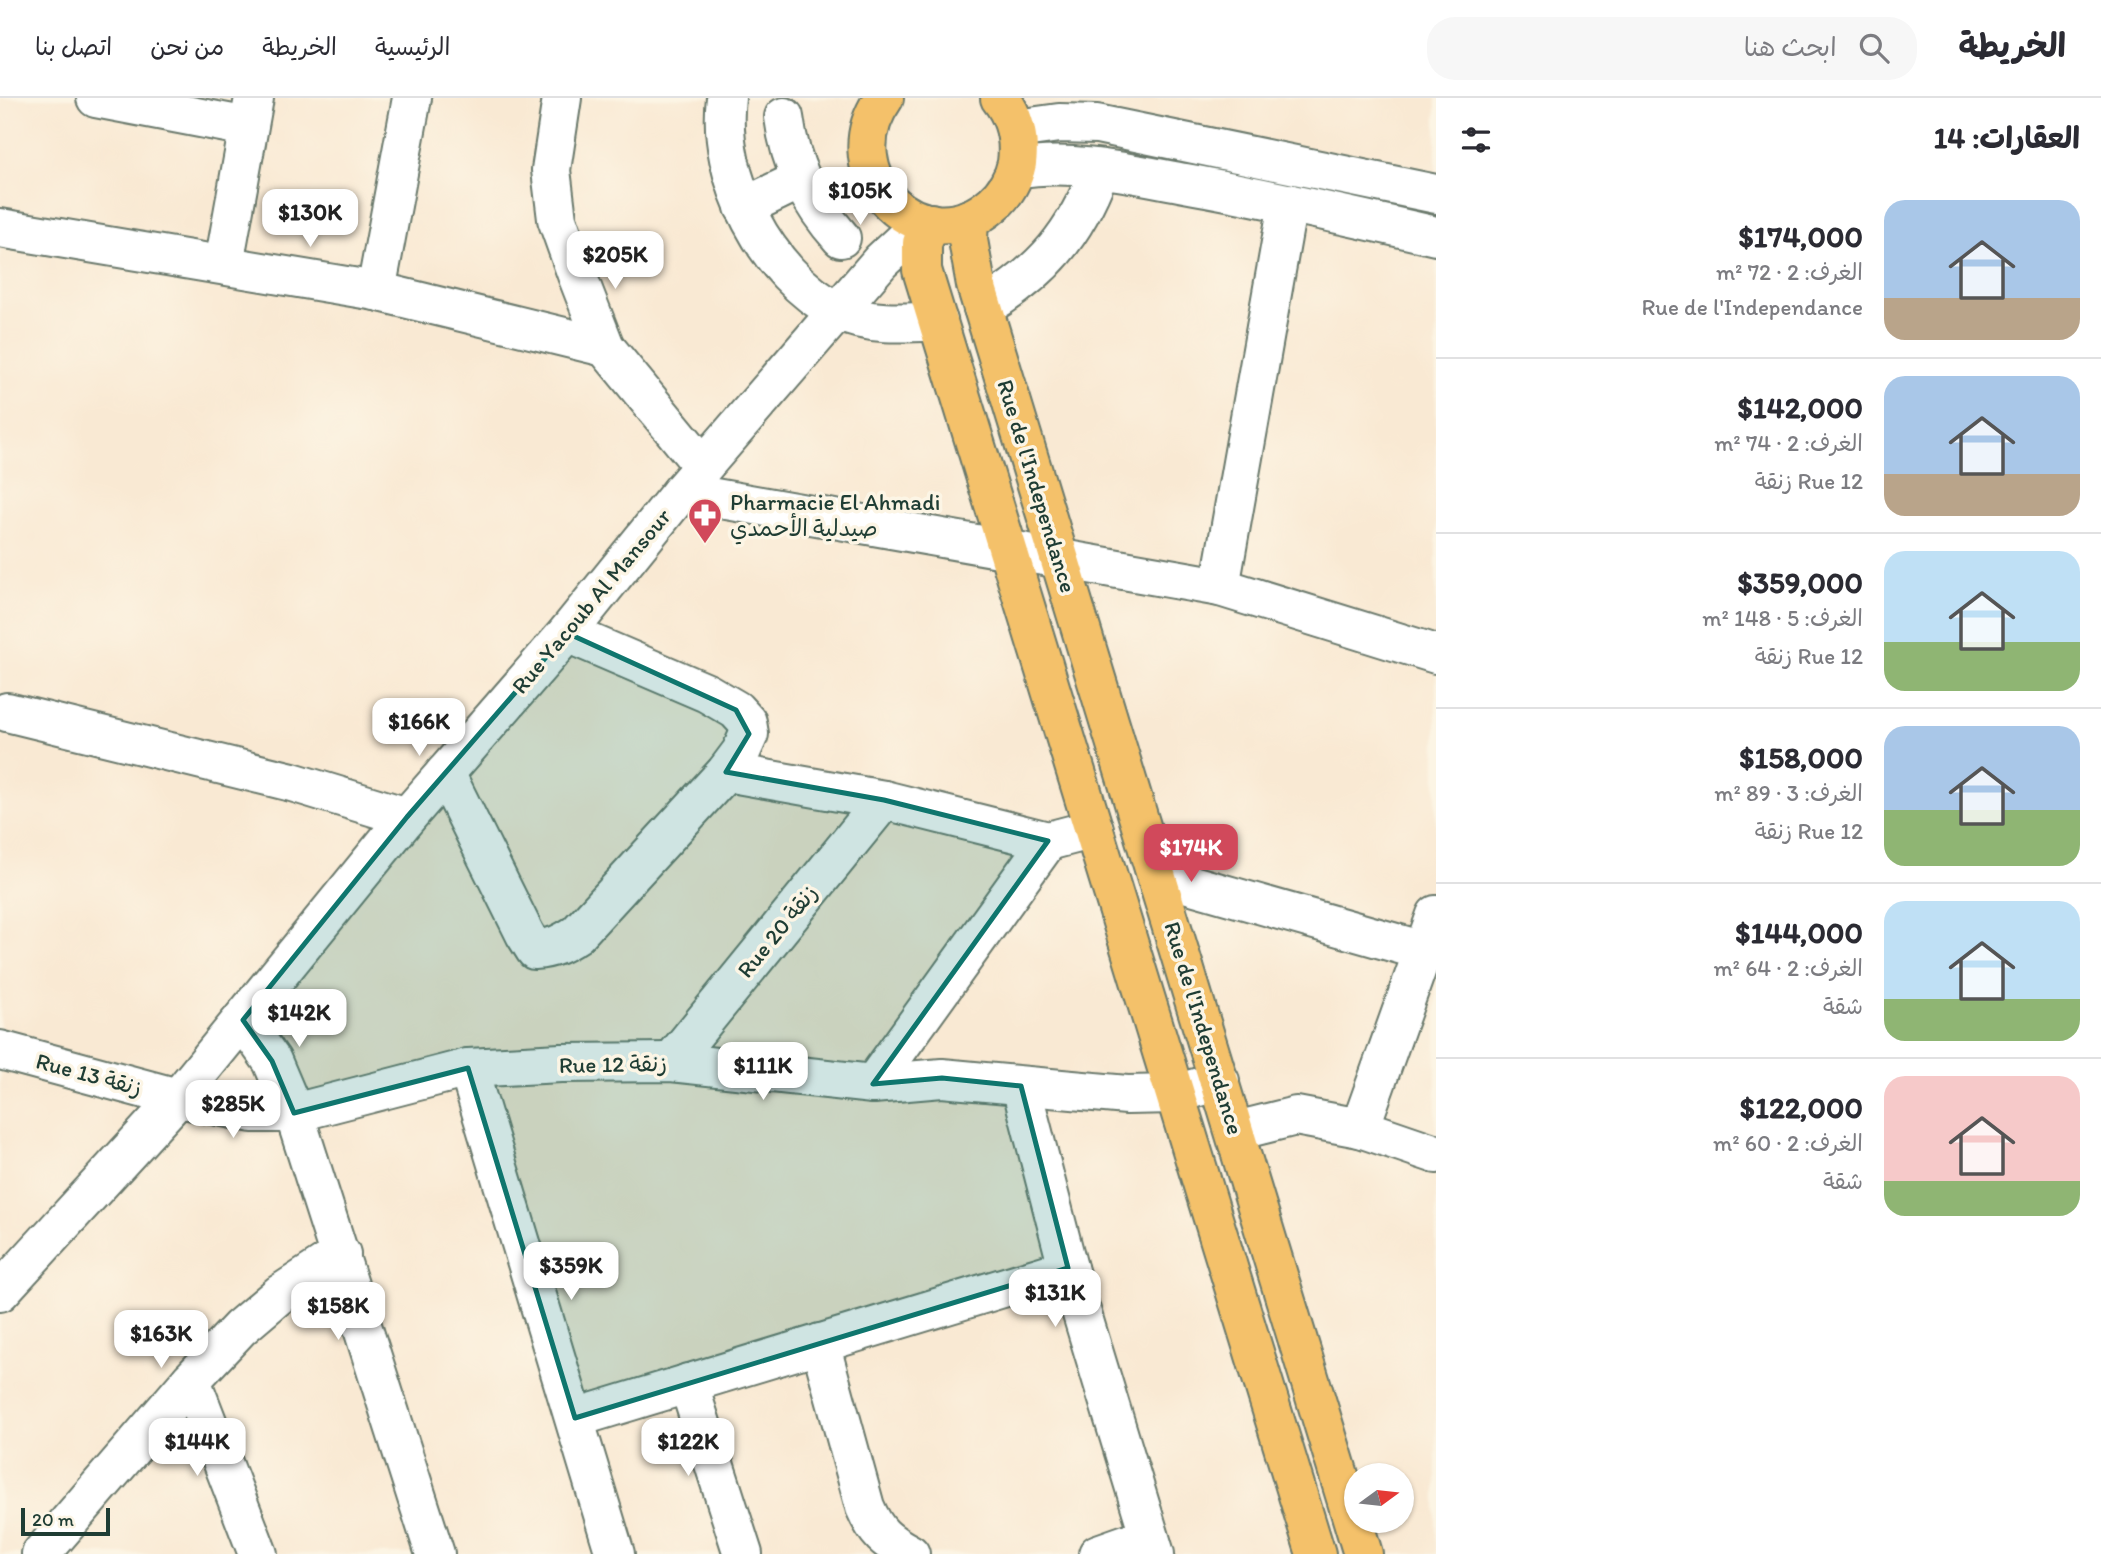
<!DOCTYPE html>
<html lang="ar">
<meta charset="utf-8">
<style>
body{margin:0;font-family:Itim,"Playpen Sans Arabic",sans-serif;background:#f7f7f7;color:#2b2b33;direction:rtl;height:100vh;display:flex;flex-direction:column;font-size:26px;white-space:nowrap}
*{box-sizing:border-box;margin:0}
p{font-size:23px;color:#7c7c81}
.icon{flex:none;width:38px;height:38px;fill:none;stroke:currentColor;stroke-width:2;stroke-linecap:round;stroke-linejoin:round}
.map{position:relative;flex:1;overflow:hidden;direction:ltr}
.sheet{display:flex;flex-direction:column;background:#fff;width:665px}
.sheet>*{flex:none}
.needle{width:46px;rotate:75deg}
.buttons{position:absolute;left:1344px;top:1365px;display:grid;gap:14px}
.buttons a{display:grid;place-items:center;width:70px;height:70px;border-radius:50%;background:#fff;box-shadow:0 2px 5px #0004;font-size:35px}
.scale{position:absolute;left:21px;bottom:18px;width:89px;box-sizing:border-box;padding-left:7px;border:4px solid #1f3d34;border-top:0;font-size:19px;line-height:24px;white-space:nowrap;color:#1f3d34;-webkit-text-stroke:5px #fcf5e5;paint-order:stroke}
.price{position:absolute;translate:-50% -60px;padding:0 16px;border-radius:14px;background:#fff;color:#222;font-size:23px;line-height:46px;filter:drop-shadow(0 2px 4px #0008)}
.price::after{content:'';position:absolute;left:50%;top:42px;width:21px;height:16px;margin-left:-10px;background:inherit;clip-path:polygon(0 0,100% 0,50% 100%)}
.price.active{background:#d1495b;color:#fff}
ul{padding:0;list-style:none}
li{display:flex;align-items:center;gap:21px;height:175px;padding:0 21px}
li+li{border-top:2px solid #e1e1e2}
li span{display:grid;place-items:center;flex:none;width:196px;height:140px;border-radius:21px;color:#555}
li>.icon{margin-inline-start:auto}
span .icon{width:84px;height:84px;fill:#fffc;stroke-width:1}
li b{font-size:30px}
h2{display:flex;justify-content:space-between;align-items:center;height:84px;padding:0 21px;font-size:30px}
header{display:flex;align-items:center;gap:42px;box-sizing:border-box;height:98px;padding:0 35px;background:#fff;border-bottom:2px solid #e1e1e2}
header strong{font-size:33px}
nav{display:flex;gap:38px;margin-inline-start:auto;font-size:24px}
.search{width:490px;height:63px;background:#f7f7f7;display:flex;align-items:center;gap:18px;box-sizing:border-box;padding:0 24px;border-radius:28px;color:#7c7c81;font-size:26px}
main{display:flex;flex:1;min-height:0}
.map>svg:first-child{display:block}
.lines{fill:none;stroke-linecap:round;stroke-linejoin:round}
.minor-casing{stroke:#6b796c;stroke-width:42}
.major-casing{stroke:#6b796c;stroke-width:42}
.minor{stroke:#fff;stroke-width:38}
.major{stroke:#f4c16b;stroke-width:38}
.marked{fill:#0f766e;fill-opacity:0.2;stroke:#0f766e;stroke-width:5;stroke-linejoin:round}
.labels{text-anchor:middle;stroke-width:7;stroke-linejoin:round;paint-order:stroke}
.street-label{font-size:23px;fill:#1f3d34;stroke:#fcf5e5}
.poi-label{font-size:23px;fill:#1f3d34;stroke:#fcf5e5;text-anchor:start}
</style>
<header>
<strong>الخريطة</strong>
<div class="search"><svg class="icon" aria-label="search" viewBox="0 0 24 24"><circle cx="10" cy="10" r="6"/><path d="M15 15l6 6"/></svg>ابحث هنا</div>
<nav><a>الرئيسية</a><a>الخريطة</a><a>من نحن</a><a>اتصل بنا</a></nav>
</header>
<main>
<section class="sheet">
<h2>العقارات: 14<svg class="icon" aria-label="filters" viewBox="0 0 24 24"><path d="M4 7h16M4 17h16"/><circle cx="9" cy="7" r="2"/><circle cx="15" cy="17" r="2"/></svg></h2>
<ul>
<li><span style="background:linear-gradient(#a9c7e8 70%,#b9a48a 0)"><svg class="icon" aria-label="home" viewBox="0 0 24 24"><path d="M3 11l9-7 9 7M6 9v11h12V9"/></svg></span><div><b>$174,000</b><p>الغرف: 2 · 72 m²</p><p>Rue de l'Independance</p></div></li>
<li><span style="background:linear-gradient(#a9c7e8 70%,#b9a48a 0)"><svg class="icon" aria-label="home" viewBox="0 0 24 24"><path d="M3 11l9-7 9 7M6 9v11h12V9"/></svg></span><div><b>$142,000</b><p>الغرف: 2 · 74 m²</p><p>Rue 12 زنقة</p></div></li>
<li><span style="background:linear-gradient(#bfe0f5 65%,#8fb573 0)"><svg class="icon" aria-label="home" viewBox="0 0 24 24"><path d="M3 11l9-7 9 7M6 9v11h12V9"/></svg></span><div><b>$359,000</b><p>الغرف: 5 · 148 m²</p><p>Rue 12 زنقة</p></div></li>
<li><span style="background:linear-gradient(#a9c7e8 60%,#8fb573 0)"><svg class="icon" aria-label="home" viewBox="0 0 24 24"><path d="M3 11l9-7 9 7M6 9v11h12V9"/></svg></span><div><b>$158,000</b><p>الغرف: 3 · 89 m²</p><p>Rue 12 زنقة</p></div></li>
<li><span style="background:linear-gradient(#bfe0f5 70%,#8fb573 0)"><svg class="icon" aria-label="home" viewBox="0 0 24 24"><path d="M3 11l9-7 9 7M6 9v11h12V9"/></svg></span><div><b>$144,000</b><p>الغرف: 2 · 64 m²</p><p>شقة</p></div></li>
<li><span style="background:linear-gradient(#f6c9c9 75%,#8fb573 0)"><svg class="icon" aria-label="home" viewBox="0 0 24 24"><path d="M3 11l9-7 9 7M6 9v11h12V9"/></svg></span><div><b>$122,000</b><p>الغرف: 2 · 60 m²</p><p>شقة</p></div></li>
</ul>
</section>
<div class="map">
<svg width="1436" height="1456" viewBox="0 0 1436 1456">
<rect width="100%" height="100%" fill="#fcf5e5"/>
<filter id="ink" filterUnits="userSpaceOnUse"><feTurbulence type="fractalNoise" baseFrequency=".0143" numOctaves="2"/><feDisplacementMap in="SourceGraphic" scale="14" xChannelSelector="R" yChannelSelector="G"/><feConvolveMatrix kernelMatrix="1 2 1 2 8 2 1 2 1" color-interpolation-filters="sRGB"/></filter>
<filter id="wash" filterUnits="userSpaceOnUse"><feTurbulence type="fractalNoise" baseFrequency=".00686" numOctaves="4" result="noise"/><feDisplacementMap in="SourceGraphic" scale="28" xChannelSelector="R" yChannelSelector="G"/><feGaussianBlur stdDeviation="1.57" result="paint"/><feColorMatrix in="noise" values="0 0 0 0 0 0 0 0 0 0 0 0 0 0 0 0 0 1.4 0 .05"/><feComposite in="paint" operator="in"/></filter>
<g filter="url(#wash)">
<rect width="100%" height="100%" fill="#f9e9d3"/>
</g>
<g filter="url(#ink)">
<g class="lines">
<g class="minor-casing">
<g id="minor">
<path d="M96,0L248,29"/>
<path d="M562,0L551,72L557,121L577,177L605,249L703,368"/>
<path d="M726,0C716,79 766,176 837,213C867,228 906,225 938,223"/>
<path d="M784,19C790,67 809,104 841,140"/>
<path d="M1016,31L1059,25L1097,26L1436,96"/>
<path d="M1016,71C1072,61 1130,75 1185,85C1269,100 1353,119 1436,138"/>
<path d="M744,109L800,82"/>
<path d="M0,130L376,193L605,249"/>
<path d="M224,166L254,0"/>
<path d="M376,193L412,0"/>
<path d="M983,210C1043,174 1075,137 1100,71"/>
<path d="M681,394L1220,489L1436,556"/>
<path d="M1220,489L1288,105"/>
<path d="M7,614L292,684L407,719"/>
<path d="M726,674L884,702L1048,743L1094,731"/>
<path d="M445,675L525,836L535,852C552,851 563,845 577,836L726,674L741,654L749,636L747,624L736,612L707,595L567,535"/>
<path d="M1157,777L1424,853"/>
<path d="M243,922L272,963L294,1015L435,1456"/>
<path d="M0,952L178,1000L252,1015H294L468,970L561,965L671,964L873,986L942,980L1127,997L1175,996L1220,983"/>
<path d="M671,964L884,702"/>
<path d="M468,970L615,1456"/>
<path d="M873,986L1048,743"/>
<path d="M1021,988L1068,1170L1155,1456"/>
<path d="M1360,1030L1436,817"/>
<path d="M1236,1033L1296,1018L1360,1030L1436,1056"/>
<path d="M0,1194L178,1000L407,719L567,535L681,394L881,163L923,124"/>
<path d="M820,1245L865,1409C876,1435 886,1443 910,1456"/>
<path d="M191,1282L258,1456"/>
<path d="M688,1285L743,1456"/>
<path d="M575,1320L1068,1170"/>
<path d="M41,1456L191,1282L240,1230L280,1196L341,1156"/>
<path d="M1098,1456L1149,1438"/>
</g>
</g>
<g class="major-casing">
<g id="major">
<path d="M884,0C829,77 922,168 993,106C1005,96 1014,80 1017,65C1020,41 1015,19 1000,0"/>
<path d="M969,121L968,142L976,187L1363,1456"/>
<path d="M931,125L922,145V172L1316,1456"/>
</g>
</g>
<use href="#minor" class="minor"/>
<use href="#major" class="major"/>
</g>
</g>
<path class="marked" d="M567,535L736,612L749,636L726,674L884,702L1048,743L873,986L942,980L1021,988L1068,1170L575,1320L468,970L294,1015L272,963L243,922L407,719Z"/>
<defs>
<g id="pharmacy-pin" transform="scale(1.75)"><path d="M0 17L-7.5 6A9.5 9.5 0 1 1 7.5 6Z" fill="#d1495b" stroke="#fcf5e5"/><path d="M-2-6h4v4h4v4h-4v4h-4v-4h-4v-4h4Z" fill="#fff"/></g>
</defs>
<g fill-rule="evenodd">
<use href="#pharmacy-pin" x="705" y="417"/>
</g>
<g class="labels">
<g class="street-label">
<text transform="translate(1037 388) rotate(73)" y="8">Rue de l'Independance</text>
<text transform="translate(591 503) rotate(-50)" y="8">Rue Yacoub Al Mansour</text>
<text transform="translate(777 833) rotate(-51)" y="8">Rue 20 زنقة</text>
<text transform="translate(1204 930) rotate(73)" y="8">Rue de l'Independance</text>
<text transform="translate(613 966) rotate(-1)" y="8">Rue 12 زنقة</text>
<text transform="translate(89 976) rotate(15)" y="8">Rue 13 زنقة</text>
</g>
<g class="poi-label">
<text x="730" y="412">Pharmacie El Ahmadi<tspan x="730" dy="26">صيدلية الأحمدي</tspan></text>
</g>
</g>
</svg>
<div class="buttons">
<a><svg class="needle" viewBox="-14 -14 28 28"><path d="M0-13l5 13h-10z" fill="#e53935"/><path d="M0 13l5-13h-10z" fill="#7c7c81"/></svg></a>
</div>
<div class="scale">20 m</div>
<b class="price" style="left:860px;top:129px">$105K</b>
<b class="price" style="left:310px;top:151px">$130K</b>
<b class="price" style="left:615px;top:193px">$205K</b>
<b class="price" style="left:419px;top:660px">$166K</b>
<b class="price active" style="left:1191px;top:786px">$174K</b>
<b class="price" style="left:299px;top:951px">$142K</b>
<b class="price" style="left:763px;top:1004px">$111K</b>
<b class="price" style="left:233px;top:1042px">$285K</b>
<b class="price" style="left:571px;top:1204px">$359K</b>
<b class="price" style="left:1055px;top:1231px">$131K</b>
<b class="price" style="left:338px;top:1244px">$158K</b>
<b class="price" style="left:161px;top:1272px">$163K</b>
<b class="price" style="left:197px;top:1380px">$144K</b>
<b class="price" style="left:688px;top:1380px">$122K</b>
</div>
</main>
